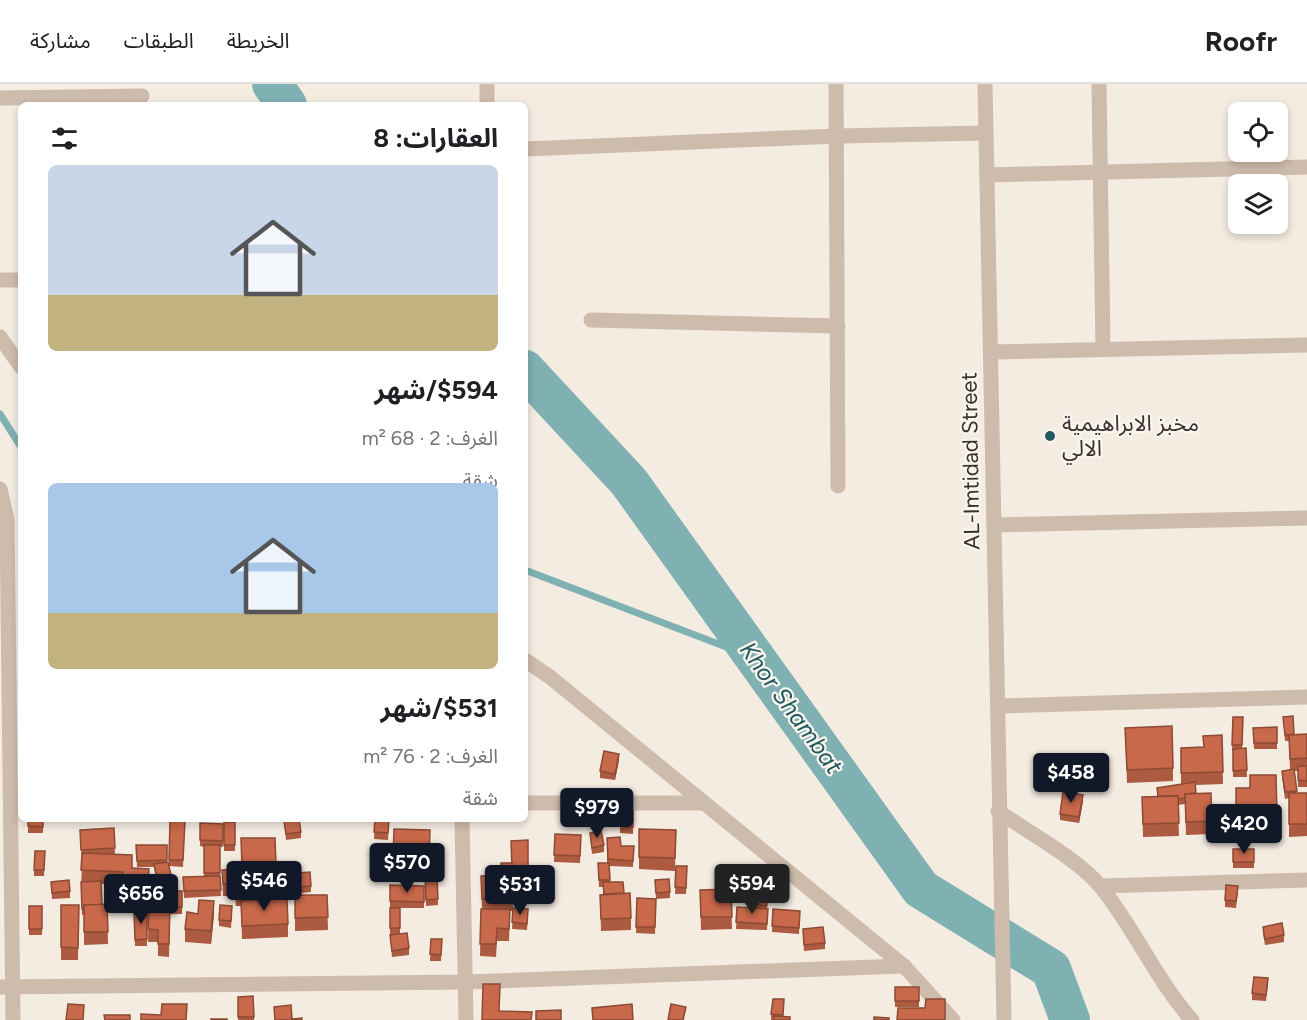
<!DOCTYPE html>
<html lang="ar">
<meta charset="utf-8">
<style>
body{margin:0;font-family:Figtree,"Noto Sans Arabic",sans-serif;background:#f6f6f6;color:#202124;direction:rtl;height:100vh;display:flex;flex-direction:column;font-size:22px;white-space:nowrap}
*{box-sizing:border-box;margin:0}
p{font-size:20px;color:#757577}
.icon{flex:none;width:33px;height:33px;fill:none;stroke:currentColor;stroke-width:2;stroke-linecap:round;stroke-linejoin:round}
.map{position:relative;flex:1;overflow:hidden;direction:ltr}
.sheet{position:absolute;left:18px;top:18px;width:510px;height:720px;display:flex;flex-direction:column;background:#fff;border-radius:9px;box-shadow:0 3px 9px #0003;direction:rtl}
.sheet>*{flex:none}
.tools{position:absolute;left:1228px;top:18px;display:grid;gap:12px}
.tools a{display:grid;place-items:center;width:60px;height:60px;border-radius:9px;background:#fff;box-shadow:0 3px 9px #0003;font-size:30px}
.price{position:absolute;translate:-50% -51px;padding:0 14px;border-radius:6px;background:#111827;color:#fff;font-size:20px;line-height:39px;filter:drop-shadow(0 2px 3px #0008)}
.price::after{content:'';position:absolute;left:50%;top:36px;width:18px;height:14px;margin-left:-9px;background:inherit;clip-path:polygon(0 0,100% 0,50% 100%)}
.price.on{background:#222;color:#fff}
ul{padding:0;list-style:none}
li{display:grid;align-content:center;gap:12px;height:318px;padding:0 30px}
li span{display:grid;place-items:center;height:186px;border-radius:9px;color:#555}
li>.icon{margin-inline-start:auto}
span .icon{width:108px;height:108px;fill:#fffc;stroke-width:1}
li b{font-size:26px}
h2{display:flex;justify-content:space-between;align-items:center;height:72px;padding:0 30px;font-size:26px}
header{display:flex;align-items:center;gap:36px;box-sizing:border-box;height:84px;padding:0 30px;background:#fff;border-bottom:2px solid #e0e0e0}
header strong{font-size:28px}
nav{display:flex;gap:33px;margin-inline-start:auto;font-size:21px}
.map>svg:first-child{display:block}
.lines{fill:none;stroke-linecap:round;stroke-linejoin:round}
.stream{stroke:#7fb0b2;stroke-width:7}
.river{stroke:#7fb0b2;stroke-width:40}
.minor{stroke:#cdbbac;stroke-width:15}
.wall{fill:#ac5a40}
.shaded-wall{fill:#8c4a34}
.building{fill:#c8694b;stroke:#8c4a34;stroke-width:1.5}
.poi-dot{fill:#1f5a5e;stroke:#fbf5ee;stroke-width:2}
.labels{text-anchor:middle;stroke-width:4.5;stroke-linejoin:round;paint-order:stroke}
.poi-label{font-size:22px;fill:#3b302b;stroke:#fbf5ee;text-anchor:start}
.street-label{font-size:22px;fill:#3b302b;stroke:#fbf5ee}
.water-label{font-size:24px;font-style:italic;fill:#1f5a5e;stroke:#fbf5ee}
</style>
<header>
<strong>Roofr</strong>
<nav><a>الخريطة</a><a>الطبقات</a><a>مشاركة</a></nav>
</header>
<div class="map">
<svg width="1307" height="936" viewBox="0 0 1307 936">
<rect width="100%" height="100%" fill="#f4ebe1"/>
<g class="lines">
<g class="stream">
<path d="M0,330L21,363"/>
<path d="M525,486L755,574"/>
</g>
<g class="river">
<path d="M272,0L287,21"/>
<path d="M525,286L629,398L921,805L1051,885L1070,936"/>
</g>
<g class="minor">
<path d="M487,0V21"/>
<path d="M836,0L838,402"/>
<path d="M985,0L1004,936"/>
<path d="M1099,0L1103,265"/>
<path d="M0,14L142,12"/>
<path d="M525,65L837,52L986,49"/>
<path d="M987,91L1307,83"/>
<path d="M0,196H21"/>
<path d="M591,236L838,242"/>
<path d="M0,253L21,283"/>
<path d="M991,268L1307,261"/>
<path d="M0,405L7,436L13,936"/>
<path d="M994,441L1307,434"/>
<path d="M525,576L550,593L904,882L953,936"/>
<path d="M998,622L1307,613"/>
<path d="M525,719H703"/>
<path d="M998,727C1029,749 1078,775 1101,803C1135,845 1156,896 1192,936"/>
<path d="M462,735L466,936"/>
<path d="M1101,802L1307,796"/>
<path d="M0,903L466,898L904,882"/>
</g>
</g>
<g class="wall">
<path d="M1233,633H1243L1242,664H1246L1247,693H1233V667H1232Z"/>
<path d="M1283,633L1294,650H1307V703H1298V687H1294L1297,709H1307V752L1289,753V714L1285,715L1282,693V687L1290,686L1289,657H1285Z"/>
<path d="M1277,643V665H1254L1253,644Z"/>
<path d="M1125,644L1173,684V697L1127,699Z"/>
<path d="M1222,651L1223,700L1195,701L1196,709L1212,737V750L1186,751L1185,720L1178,721L1179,752L1143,753L1142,713L1157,712V704L1181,700V664L1203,663Z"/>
<path d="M619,676L615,696L600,694V687Z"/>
<path d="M1276,691L1277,744H1253V758H1236V704H1250Z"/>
<path d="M1083,717L1079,739L1060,736V730Z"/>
<path d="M620,727H633V750L620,749Z"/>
<rect x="28" y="735" width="15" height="14"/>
<path d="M375,735H389L388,756L374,755Z"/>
<path d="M170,737H185L183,783L169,782L171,797L157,800L154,783H137L136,761H167V778L169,779Z"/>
<path d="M284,737L301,748V754L286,756Z"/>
<rect x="224" y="738" width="11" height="29"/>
<path d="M200,739L223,740V763H220V792L221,812L184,814L183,793L204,792V763L200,762Z"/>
<path d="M114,744L115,771L149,798L148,812L123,811V801L101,800L102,821L107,820L108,860L84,861V831H82L81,804L82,779L80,746Z"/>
<path d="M639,745L676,746L675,787L639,785Z"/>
<path d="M430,746L429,790L393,789V776Z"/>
<path d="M590,749L604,761V768L592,770Z"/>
<path d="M555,750L581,751L580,779L554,778Z"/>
<path d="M241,754H275L276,794H274V816L288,840V853L242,855L241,822H236L235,812H223L222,786L241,785Z"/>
<path d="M607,754L621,762H634L633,783L609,782L610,798L624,809L631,834V846L601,847L600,811L603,810V803H599L598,779H607Z"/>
<path d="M528,756V789H512L513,824L528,832L527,846L512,845L513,827H510L509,857H497L496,873L480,872L481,825H482L481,792L501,791V779H512Z"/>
<rect x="1233" y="765" width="21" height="19"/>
<path d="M45,767L44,792H34V786Z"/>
<path d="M676,782H687L686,810H675Z"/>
<path d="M286,790L311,802V808L287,811Z"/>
<path d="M437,792L438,821L426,822L425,793Z"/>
<path d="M655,796L670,808V814L656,815L655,850L636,849L637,814L656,815Z"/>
<path d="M51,798L70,807V814L52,815Z"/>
<path d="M390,801L424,802V824H400V850L409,864V871L392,873L390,851H395L390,850Z"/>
<path d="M731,805L732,845L701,846L700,806Z"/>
<path d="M182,807V830H170L169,873L158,872V858H148L149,819H152Z"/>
<path d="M1238,809L1236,824L1225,823V816Z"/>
<path d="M295,811H327L328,846L295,847Z"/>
<path d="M769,813L767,825H768L767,846L736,845L737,823L753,824V820Z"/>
<path d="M61,821H79L78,876H61Z"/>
<rect x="29" y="822" width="13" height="29"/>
<path d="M773,825L800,827L799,850L772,848Z"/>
<path d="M147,826V862H135L134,827Z"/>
<path d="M232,828L231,844L219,842V836Z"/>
<path d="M198,830H214L211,860L185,858V845Z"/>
<path d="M1263,843L1284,851V858L1265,861L1263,850Z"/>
<path d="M803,845L825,859V865L804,867Z"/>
<path d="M431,855H442L441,877H430Z"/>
<path d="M1268,901L1266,917L1252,916V909Z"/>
<rect x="895" y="903" width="24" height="20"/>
<path d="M238,913L254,933V936H238Z"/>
<path d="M784,915L783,933L790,936H771V930Z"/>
</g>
<g class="shaded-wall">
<path d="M619,670V676L615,696V690Z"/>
<path d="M1083,711V717L1079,739V733Z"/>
<path d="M171,791V797L157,800V794Z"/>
<path d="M214,817V830L211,860V847Z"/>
</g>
<g class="building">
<path d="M1293,632L1294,650L1285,651L1283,633Z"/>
<path d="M1233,633H1243L1242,661H1232Z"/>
<path d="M1172,642L1173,684L1127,686L1125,644Z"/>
<path d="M1277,643V659H1254L1253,644Z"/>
<path d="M1307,650V674L1290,675L1289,651Z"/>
<path d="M1222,651L1223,688L1181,689V664L1204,663L1203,652Z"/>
<path d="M1246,664L1247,686L1233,687V665Z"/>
<path d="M604,667L619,670L615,690L600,687Z"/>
<path d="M1298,682H1307V697L1298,696Z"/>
<path d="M1294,685L1297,707L1285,708L1282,687Z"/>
<path d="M1250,691H1276L1277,731H1253V745H1236V704H1250Z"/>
<path d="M1195,698L1196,709L1185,710V714L1178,715V712H1158L1157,704Z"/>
<path d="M1063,708L1083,711L1079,733L1060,730Z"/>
<path d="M1211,709L1212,737L1186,738L1185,710Z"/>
<rect x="1289" y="709" width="18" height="31"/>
<path d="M1178,712L1179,739L1143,740L1142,713Z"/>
<path d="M620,727H633V743L620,742Z"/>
<path d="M28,735H43V743L28,742Z"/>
<path d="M299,735L301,748L286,750L284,737Z"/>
<path d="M375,735H389L388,749L374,748Z"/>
<path d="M170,737H185L183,776H169Z"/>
<rect x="224" y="738" width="11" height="23"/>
<path d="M200,739L223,740V757L200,756Z"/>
<path d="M114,744L115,764L81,766L80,746Z"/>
<path d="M394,745L430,746L429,777L393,776Z"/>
<path d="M639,745L676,746L675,774L639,773Z"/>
<path d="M601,747L604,761L592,764L590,749Z"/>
<path d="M555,750L581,751L580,772L554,771Z"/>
<path d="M620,753L621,762H634L633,777L608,775L607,754Z"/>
<path d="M241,754H275L276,781L242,782Z"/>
<path d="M528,756V783H512L511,757Z"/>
<path d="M136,761H167V776L137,777Z"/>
<rect x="204" y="761" width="16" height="28"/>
<rect x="1233" y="765" width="21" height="13"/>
<path d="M35,767H45L44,786H34Z"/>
<path d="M82,769L132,771V784L149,785L148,800L123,799V788L81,786Z"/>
<path d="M168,778L171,791L157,794L154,780Z"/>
<path d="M501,779H512L513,814L482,815L481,792L502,791Z"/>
<path d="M598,779H609L610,796H599Z"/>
<path d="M676,782H687L686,804L675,803Z"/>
<path d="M274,784V808L236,809L235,799L223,800L222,786Z"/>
<path d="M310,788L311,802L287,804L286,790Z"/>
<path d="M220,792L221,806L184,807L183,793Z"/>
<path d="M437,792L438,815L426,816L425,793Z"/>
<path d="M669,795L670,808L656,809L655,796Z"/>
<path d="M69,796L70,807L52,809L51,798Z"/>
<path d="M101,797L102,821H84V825H82L81,798Z"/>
<path d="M603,798H623L624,809L604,810Z"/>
<path d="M390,801L424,802V818L390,817Z"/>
<path d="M1226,801L1238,802L1236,817L1225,816Z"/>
<path d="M756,804L769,807L766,822L753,820Z"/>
<path d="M731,805L732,833H701L700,806Z"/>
<path d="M152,807H182V823H170V820L152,819Z"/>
<path d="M630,809L631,834L601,835L600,811Z"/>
<path d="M295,811H327L328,833L295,834Z"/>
<path d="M637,814L656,815L655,843H636Z"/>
<path d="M287,815L288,840L242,842L241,817Z"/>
<path d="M199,816L214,817L211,847L185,845L187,828L198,830Z"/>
<path d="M149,819L170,820L169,860H158V846L148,845Z"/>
<path d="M107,820L108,848H84V821Z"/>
<path d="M61,821H79L78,864L61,863Z"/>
<path d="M220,821L232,822L231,837L219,836Z"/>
<rect x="29" y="822" width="13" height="23"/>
<path d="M737,823L768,825L767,840L736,838Z"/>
<rect x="390" y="824" width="10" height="20"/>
<path d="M513,824L528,825L527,840L512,838Z"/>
<path d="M481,825H510L509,845L497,844L496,860H480Z"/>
<path d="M773,825L800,827L799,844L772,842Z"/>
<path d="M147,826V855L135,856L134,827Z"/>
<path d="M1282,839L1284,851L1265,855L1263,843Z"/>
<path d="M823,843L825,859L804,861L803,845Z"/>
<path d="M407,849L409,864L392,867L390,851Z"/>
<path d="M431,855H442L441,871L430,870Z"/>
<path d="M1254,893L1268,894L1266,911L1252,909Z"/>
<path d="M483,900H500L499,927L532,928L531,936H482Z"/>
<rect x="895" y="903" width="24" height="14"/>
<path d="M253,912L254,933H238V913Z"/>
<path d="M773,915H784L783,931L771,930Z"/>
<path d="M926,915H945V936H897L898,924H925Z"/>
<path d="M68,920L84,921L83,936H66Z"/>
<path d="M162,920H187L186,936H141V930L161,931Z"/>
<path d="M632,920L633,936H593L592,924Z"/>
<path d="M671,920L686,923L683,936H668Z"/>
<path d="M291,921L292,935L302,934V936H275L274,923Z"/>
<path d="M561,926V936H536V927Z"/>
<path d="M104,931H130V936H105Z"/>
<path d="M774,932L790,933V936H774Z"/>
<path d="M874,933L889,934V936H874Z"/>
<rect x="211" y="935" width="16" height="1"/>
</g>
<circle class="poi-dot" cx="1050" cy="352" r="6"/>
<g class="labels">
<g class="poi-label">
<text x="1062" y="347">مخبز الابراهيمية<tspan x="1062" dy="25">الالي</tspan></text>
</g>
<g class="street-label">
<text transform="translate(970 377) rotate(-91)" y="8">AL-Imtidad Street</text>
</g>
<g class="water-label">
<text transform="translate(791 624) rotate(54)" y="8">Khor Shambat</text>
</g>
</g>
</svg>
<div class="tools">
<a><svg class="icon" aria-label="locate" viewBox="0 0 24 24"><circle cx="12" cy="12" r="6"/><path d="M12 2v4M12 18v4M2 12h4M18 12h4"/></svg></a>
<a><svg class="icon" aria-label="layers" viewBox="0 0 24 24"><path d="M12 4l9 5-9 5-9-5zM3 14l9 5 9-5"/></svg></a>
</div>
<b class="price" style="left:1071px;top:720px">$458</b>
<b class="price" style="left:597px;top:755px">$979</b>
<b class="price" style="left:1244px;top:771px">$420</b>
<b class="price" style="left:407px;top:810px">$570</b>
<b class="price" style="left:264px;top:828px">$546</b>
<b class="price on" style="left:752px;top:831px">$594</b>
<b class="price" style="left:520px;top:832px">$531</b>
<b class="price" style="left:141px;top:841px">$656</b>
<section class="sheet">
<h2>العقارات: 8<svg class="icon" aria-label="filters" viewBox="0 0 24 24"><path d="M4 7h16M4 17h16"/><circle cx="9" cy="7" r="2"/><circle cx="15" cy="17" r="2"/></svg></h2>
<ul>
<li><span style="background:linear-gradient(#c9d6e8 70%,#c2b280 0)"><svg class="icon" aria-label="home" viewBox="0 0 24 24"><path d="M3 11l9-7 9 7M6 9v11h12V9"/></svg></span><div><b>$594/شهر</b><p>الغرف: 2 · 68 m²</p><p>شقة</p></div></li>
<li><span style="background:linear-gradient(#a9c7e8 70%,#c2b280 0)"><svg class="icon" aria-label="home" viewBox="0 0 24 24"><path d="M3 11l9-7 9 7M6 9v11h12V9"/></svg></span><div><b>$531/شهر</b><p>الغرف: 2 · 76 m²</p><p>شقة</p></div></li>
</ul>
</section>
</div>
